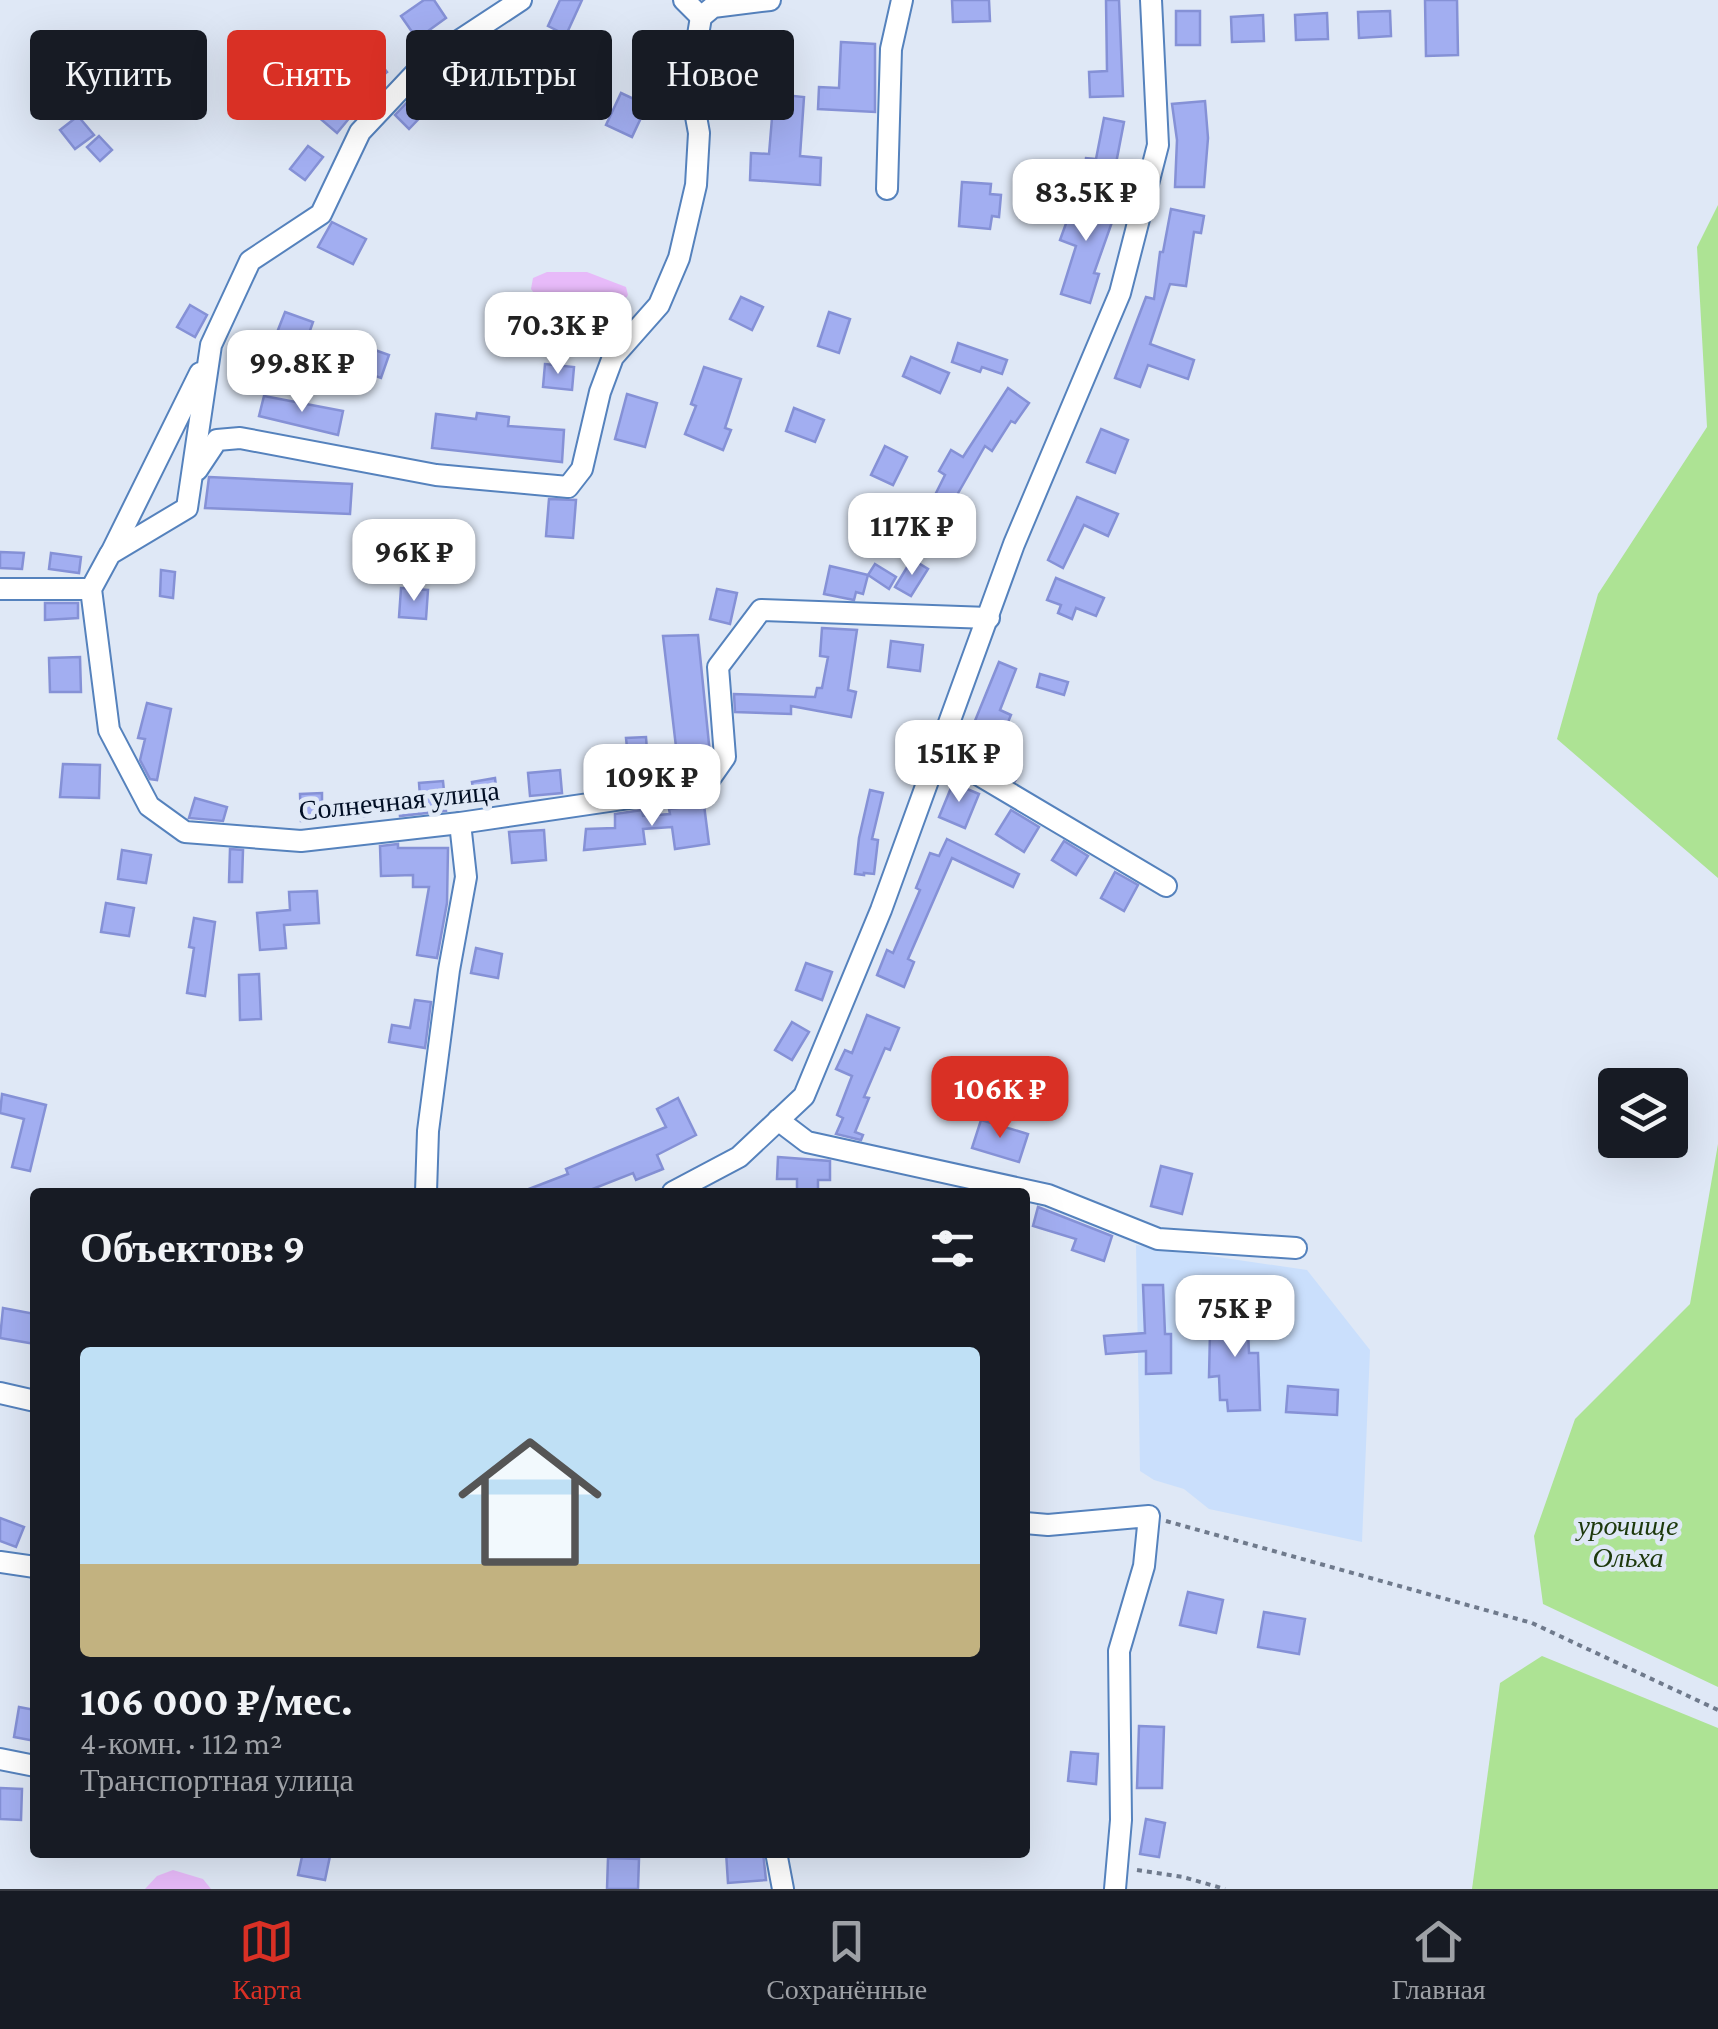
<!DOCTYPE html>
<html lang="ru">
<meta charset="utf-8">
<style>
body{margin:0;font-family:"Crimson Pro",serif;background:#20242c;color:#f1f3f6;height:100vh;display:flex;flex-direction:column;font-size:38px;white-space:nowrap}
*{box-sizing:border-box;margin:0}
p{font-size:32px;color:#9ea1a6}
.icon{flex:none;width:55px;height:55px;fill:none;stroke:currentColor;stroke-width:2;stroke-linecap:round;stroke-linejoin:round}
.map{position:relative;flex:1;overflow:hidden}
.sheet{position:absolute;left:30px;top:1188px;width:1000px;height:670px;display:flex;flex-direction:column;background:#171b24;border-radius:10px;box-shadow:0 10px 40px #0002}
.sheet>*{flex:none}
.banner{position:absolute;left:30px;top:30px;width:1000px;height:90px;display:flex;gap:20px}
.buttons{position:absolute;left:1598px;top:1068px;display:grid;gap:20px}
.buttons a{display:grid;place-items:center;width:90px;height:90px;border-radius:10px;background:#171b24;box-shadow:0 10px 40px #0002;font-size:50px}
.price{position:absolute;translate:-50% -85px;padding:0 22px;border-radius:20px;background:#fff;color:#222;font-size:32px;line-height:65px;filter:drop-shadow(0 2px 5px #0008)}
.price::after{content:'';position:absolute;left:50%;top:60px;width:30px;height:22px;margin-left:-15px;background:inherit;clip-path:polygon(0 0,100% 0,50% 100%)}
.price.active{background:#d93025;color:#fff}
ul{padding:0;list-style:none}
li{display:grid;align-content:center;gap:20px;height:530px;padding:0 50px}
li span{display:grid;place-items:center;height:310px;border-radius:10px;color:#555}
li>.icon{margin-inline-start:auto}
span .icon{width:180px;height:180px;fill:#fffc;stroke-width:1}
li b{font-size:42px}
h2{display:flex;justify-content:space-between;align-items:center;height:120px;padding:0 50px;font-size:42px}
.tag{padding:0 35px;border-radius:10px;background:#171b24;box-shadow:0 10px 40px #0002;font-size:35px;line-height:90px}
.tag.active{background:#d93025;color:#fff}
.tab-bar{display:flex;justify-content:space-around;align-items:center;height:140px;border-top:2px solid #363941;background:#171b24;font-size:28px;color:#9ea1a6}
.tab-bar a{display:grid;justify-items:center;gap:5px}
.tab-bar .active{color:#d93025}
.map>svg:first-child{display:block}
.built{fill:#cadffc}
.green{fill:#ade394}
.water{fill:#e7baf9}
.building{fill:#a2aef1;stroke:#8591d6;stroke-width:2.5}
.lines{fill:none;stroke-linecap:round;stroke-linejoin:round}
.street-casing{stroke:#5582bd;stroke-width:24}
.path{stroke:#6f7a8c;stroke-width:4;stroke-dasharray:5 5;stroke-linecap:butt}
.street{stroke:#fff;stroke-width:20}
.labels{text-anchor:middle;stroke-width:9;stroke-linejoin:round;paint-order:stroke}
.street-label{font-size:28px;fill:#010e24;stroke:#dfe8f6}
.park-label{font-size:28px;font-style:italic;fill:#1d390c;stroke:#dfe8f6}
</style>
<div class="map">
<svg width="1718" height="1889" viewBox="0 0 1718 1889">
<rect width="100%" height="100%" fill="#dfe8f6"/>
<path class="built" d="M1136,1245L1307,1270L1370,1350L1362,1542L1209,1509L1184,1489L1154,1480L1140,1471Z"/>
<g class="green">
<path d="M1718,205V878L1557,739L1598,594L1707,427L1697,247Z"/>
<path d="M1718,1144V1687L1543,1604L1534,1536L1575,1419L1690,1304Z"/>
<path d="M1542,1656L1718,1728V1889H1472L1500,1683Z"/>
</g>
<g class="water">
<path d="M547,272H587L626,287L628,295L621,305C607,308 568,306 552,304C543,303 537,297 531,289L533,278Z"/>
<path d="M173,1870L203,1879L211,1889H145L157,1876Z"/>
</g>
<g class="building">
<path d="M424,0H434L446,18L417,39L401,16Z"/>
<path d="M560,0H582L566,35L548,26Z"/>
<path d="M952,0H989L990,21L953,22Z"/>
<path d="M1106,0H1119L1123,96L1090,97L1089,72L1107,71Z"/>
<path d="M1425,0H1457L1458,55L1426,56Z"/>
<rect x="1176" y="11" width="24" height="34"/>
<path d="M1390,11L1391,36L1359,38L1358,12Z"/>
<path d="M1327,13L1328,39L1296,40L1295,15Z"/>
<path d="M1263,15L1264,41L1232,42L1231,17Z"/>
<path d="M841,42L875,44V112L818,109L819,87L839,88Z"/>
<path d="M750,44L780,46L777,84L748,82Z"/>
<path d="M499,45L539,64L536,69L585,91L576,112L487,73Z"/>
<path d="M373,54L387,72L376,81L372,75L344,95L336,84Z"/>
<path d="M417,92L431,106L409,129L395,115Z"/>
<path d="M621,93L647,105L632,137L606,125Z"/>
<path d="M337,94L356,110L337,133L317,116Z"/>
<path d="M774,94L804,97L800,156L821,158L820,185L750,180L751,153L769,154Z"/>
<path d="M1205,101L1208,138L1204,187H1175L1177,140L1172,104Z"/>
<path d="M78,116L94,135L75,149L60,130Z"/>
<path d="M1104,118L1124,122L1113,179L1084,174L1086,158L1096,159Z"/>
<path d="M99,136L112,150L100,161L87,147Z"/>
<path d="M308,146L323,157L305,180L290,169Z"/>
<path d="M962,182L991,184L990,194L1001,195L999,217L992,216L990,229L959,226Z"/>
<path d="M1077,193L1117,208L1094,273L1099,274L1090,303L1061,294L1076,246L1060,240Z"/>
<path d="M1171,209L1204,216L1201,233L1194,232L1186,286L1170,284L1150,344L1194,360L1188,379L1148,365L1140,387L1115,378L1146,297L1154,299L1160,252H1163Z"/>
<path d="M332,222L366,239L353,264L318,247Z"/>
<path d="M741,297L763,307L752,330L730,319Z"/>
<path d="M190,305L207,315L195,337L177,327Z"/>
<path d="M285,312L313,322L305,345L276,335Z"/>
<path d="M829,312L850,319L839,353L818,346Z"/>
<path d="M958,343L1007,360L1002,374L982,367L980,372L952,362Z"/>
<path d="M361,345L389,355L381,378L353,368Z"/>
<path d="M911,357L949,373L940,393L903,376Z"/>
<path d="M545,364L574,367L572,390L543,387Z"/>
<path d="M704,367L741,379L725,428L731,430L723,450L685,434L696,406L691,404Z"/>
<path d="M1008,388L1029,403L1015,423L1011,421L992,451L985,446L953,502L961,507L946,536L921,523L945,475L939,471L951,450L963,457Z"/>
<path d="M627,394L657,403L645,447L615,439Z"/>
<path d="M264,396L343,411L338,435L259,416Z"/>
<path d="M794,408L824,420L815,442L786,431Z"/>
<path d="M477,413L509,417L508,426L564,430L562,462L432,448L436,414L476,419Z"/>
<path d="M1101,429L1128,440L1115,473L1087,462Z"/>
<path d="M885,446L907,457L893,485L871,475Z"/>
<path d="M209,477L352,484L350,514L205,508Z"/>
<path d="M1077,497L1118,514L1108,536L1084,525L1063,568L1048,560Z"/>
<path d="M549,499L576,500L573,538L546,536Z"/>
<path d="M409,525L436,527L434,556L407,554Z"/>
<path d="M0,552L24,553L22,569L0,568Z"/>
<path d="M51,553L81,557L79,573L49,569Z"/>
<path d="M912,559L928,569L911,596L895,587Z"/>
<path d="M875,564L896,577L889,589L868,575Z"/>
<path d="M830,566L868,575L863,594L856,592L854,600L824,594Z"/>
<path d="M161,570L175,572L173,598L160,596Z"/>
<path d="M1056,578L1104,598L1096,616L1076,608L1072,619L1058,613L1061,605L1047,600Z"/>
<path d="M401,588L428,590L426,619L399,617Z"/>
<path d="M717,589L737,593L730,624L710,619Z"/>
<path d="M45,603H78V618L45,620Z"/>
<path d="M822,628L857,630L848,690L856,692L851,717L791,706V714L735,712L734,694L815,697L817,688H822L828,657L820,656Z"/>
<path d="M698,635L710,754L691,757L689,746L676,747L663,636Z"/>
<path d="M891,641L923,645L920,671L888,667Z"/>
<path d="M80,657L81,692H50L49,658Z"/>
<path d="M999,662L1016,669L1000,710L1011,715L999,744L970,733Z"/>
<path d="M1040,674L1068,682L1064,695L1037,687Z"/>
<path d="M147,703L171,709L157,780L150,779L140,760L145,739L138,738Z"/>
<path d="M646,737L649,777L611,779L608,747L627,748L626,738Z"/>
<path d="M984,753L1019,774L1015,781L980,760Z"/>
<path d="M63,764L100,765L99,798L60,797Z"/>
<path d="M560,770L562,793L530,796L528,773Z"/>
<path d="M495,778L497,795L475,799L472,782Z"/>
<path d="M443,781L446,811L400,816L398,798L420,796L419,783Z"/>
<path d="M953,783L979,794L965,828L939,817Z"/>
<path d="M870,790L883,793L872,839L878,840L874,874L864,873V875L855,874L859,838Z"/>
<path d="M322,793V804L366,801L368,816L301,821L300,794Z"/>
<path d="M195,798L227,807L223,821L189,818Z"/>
<path d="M704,805L709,844L675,849L672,827L643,829L645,844L584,850L586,829L615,828V814L642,810L643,816L670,814L669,809Z"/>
<path d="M1011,810L1039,827L1024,852L996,834Z"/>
<path d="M544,830L546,860L512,863L509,832Z"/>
<path d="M947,839L1019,874L1013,887L952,858L908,959L914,962L904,987L877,975L887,950L893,953L920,890L916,888L930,853L939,856Z"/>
<path d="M1064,841L1088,856L1076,875L1052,860Z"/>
<path d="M398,844V848H448L447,903L437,958L417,955L429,887H413V875L381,876L380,846Z"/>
<path d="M230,849L243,850L242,882H229Z"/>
<path d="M122,850L151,855L146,883L118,879Z"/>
<path d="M1115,872L1138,885L1124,911L1101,898Z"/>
<path d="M317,891L319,923L284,925L286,948L260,950L257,913L290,910L289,892Z"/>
<path d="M106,903L134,908L129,936L101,932Z"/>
<path d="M194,918L215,922L205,996L187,993L194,948L189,947Z"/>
<path d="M476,948L502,954L498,978L471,973Z"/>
<path d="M806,963L832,972L822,1000L796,990Z"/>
<path d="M259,974L261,1019L240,1020L239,975Z"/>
<path d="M415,1000L431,1002L425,1048L389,1042L392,1025L410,1028Z"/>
<path d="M867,1015L899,1028L890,1050L885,1048L864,1097L869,1098L855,1132L863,1135L861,1140L836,1134L843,1118L837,1115L852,1076L836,1069L845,1050L852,1053Z"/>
<path d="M792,1022L809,1032L792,1060L775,1050Z"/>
<path d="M2,1094L46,1105L30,1171L12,1167L24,1119L0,1113Z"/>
<path d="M678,1098L696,1135L657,1155L663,1169L636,1180L633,1173L585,1192H521L568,1174L566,1169L666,1127L657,1109Z"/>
<path d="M981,1120L1028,1134L1019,1162L972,1148Z"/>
<path d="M778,1157L830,1161V1180H818V1192H797V1179H777Z"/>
<path d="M1161,1166L1192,1174L1182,1214L1151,1206Z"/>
<path d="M1038,1207L1112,1236L1104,1261L1072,1250L1076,1239L1033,1226Z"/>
<path d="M1143,1285H1163L1165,1334H1171V1373L1146,1374V1351L1106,1354L1104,1336L1145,1333Z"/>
<path d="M1247,1305L1249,1353H1258L1260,1410L1228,1411L1227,1400H1220L1219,1376L1209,1377L1210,1332H1216L1215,1307Z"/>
<path d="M3,1308L35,1314V1344L0,1338Z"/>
<path d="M1288,1386L1338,1390L1337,1415L1286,1412Z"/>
<path d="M0,1518L24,1527L16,1547L0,1541Z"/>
<path d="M1188,1592L1223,1600L1216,1633L1180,1625Z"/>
<path d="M1264,1612L1305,1619L1299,1654L1258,1647Z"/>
<path d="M19,1707L35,1710V1741L14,1737Z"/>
<path d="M1139,1726L1164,1727L1162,1788H1137Z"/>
<path d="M1071,1752L1098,1754L1096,1784L1068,1781Z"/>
<path d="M0,1788L22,1789L21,1820L0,1819Z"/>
<path d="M1146,1819L1165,1823L1159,1857L1140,1854Z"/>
<path d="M303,1852L330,1856L325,1880L298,1875Z"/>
<path d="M726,1852H763L766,1880L728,1883Z"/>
<path d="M608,1858L639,1859L638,1889H607Z"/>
</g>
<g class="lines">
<g class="street-casing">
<g id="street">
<path d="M521,0L425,63L360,132L321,214L250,261L211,345L187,508L110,554L91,589L109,730L149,806L185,832L301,841L460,823L704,787L725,757L718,667L761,610L989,618"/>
<path d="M684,0L701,17"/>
<path d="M887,189L891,49L902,0"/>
<path d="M197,470L217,440L240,438L436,475L568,487L582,469L600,392L613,357L659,305L679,258L696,185L699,133L693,100L695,53L701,17L713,7L770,0"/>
<path d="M111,553L200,373"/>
<path d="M0,589H91"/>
<path d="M940,752L1166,886"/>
<path d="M778,1120L807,1142L1048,1195L1158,1239L1296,1248"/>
<path d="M426,1192L428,1131L449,970L466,877L460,823"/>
<path d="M673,1192L739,1157L804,1096L881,910L1014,544L1120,293L1158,145L1151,0"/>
<path d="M0,1393L35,1401"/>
<path d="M1025,1523L1048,1525L1149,1516L1144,1566L1119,1651L1121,1820L1115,1889"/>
<path d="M0,1562L35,1567"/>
<path d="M0,1759L35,1766"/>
<path d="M776,1852L783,1889"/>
</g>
</g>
<g class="path">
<path d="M1166,1521L1532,1623L1718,1710"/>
<path d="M1137,1870L1183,1877L1225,1889"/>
</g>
<use href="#street" class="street"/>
</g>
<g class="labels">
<g class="street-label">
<text transform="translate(399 800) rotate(-6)" y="10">Солнечная улица</text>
</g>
<g class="park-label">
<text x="1628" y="1535">урочище<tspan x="1628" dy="32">Ольха</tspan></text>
</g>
</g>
</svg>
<div class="buttons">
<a><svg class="icon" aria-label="layers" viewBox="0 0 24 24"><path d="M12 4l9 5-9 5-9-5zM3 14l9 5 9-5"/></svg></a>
</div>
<b class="price" style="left:1086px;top:244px">83.5K ₽</b>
<b class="price" style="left:558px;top:377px">70.3K ₽</b>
<b class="price" style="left:302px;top:415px">99.8K ₽</b>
<b class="price" style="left:912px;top:578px">117K ₽</b>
<b class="price" style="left:414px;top:604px">96K ₽</b>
<b class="price" style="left:959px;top:805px">151K ₽</b>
<b class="price" style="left:652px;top:829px">109K ₽</b>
<b class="price active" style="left:1000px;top:1141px">106K ₽</b>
<b class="price" style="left:1235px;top:1360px">75K ₽</b>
<div class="banner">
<a class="tag">Купить</a>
<a class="tag active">Снять</a>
<a class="tag">Фильтры</a>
<a class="tag">Новое</a>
</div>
<section class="sheet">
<h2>Объектов: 9<svg class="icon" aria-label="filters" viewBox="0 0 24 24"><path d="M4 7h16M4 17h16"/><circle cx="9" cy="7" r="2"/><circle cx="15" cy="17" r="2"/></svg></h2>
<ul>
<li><span style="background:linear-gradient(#bfe0f5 70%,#c2b280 0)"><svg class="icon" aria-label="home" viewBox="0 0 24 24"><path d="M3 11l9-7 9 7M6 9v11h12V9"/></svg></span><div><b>106 000 ₽/мес.</b><p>4-комн. · 112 m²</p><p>Транспортная улица</p></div></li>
</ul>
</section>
</div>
<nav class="tab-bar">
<a class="active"><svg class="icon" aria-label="map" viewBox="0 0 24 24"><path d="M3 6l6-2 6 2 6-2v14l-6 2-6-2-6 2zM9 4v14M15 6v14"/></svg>Карта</a>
<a><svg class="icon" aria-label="saved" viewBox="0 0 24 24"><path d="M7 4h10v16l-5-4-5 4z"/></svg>Сохранённые</a>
<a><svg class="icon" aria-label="home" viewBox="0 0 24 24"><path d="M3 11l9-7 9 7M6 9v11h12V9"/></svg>Главная</a>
</nav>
